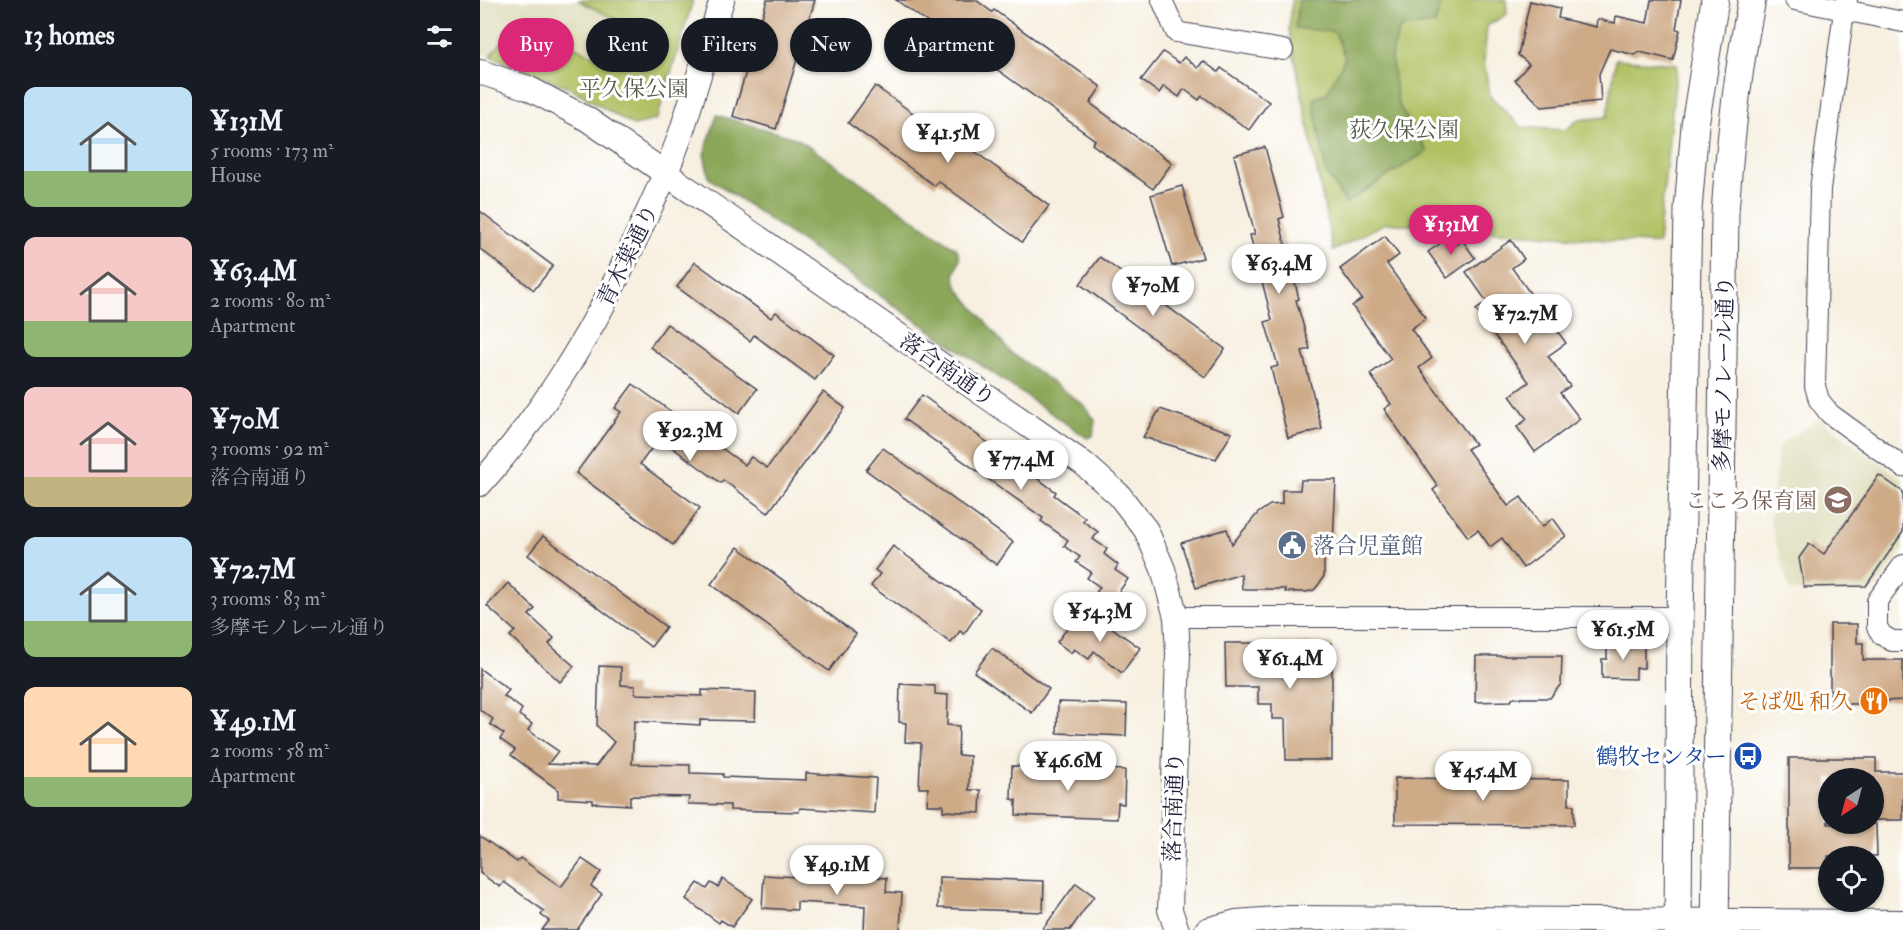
<!DOCTYPE html>
<meta charset="utf-8">
<style>
body{margin:0;font-family:"IM FELL Double Pica","Noto Serif JP",serif;background:#242831;color:#f1f3f6;height:100vh;display:flex;flex-direction:column;font-size:22px;white-space:nowrap}
*{box-sizing:border-box;margin:0}
p{font-size:20px;color:#9ea1a6}
.icon{flex:none;width:33px;height:33px;fill:none;stroke:currentColor;stroke-width:2;stroke-linecap:round;stroke-linejoin:round}
.map{position:relative;flex:1;overflow:hidden}
.side{display:flex;flex-direction:column;background:#171b24;width:480px}
.side>*{flex:none}
.banner{position:absolute;left:18px;top:18px;width:570px;height:54px;display:flex;gap:12px}
.needle{width:39px;rotate:216deg}
.tools{position:absolute;left:1338px;top:768px;display:grid;gap:12px}
.tools a{display:grid;place-items:center;width:66px;height:66px;border-radius:50%;background:#171b24;box-shadow:0 2px 4px #0004;font-size:30px}
.price{position:absolute;translate:-50% -51px;padding:0 14px;border-radius:21px;background:#fff;color:#222;font-size:20px;line-height:39px;filter:drop-shadow(0 2px 3px #0008)}
.price::after{content:'';position:absolute;left:50%;top:36px;width:18px;height:14px;margin-left:-9px;background:inherit;clip-path:polygon(0 0,100% 0,50% 100%)}
.price.on{background:#db2777;color:#fff}
ul{padding:0;list-style:none}
li{display:flex;align-items:center;gap:18px;height:150px;padding:0 24px}
li span{display:grid;place-items:center;flex:none;width:168px;height:120px;border-radius:12px;color:#555}
li>.icon{margin-inline-start:auto}
span .icon{width:72px;height:72px;fill:#fffc;stroke-width:1}
li b{font-size:26px}
h2{display:flex;justify-content:space-between;align-items:center;height:72px;padding:0 24px;font-size:26px}
.pill{padding:0 21px;border-radius:27px;background:#171b24;box-shadow:0 2px 4px #0004;font-size:21px;line-height:54px}
.pill.on{background:#db2777;color:#fff}
main{display:flex;flex:1;min-height:0}
.map>svg:first-child{display:block}
.built{fill:#dfddbb}
.green{fill:#b0c164;stroke:#697250;stroke-width:1.5}
.forest{fill:#8ca75a;stroke:#57644a;stroke-width:1.5}
.building{fill:#ceaa87}
.lines{fill:none;stroke-linecap:round;stroke-linejoin:round}
.minor-casing{stroke:#424154;stroke-width:22}
.tertiary-casing{stroke:#424154;stroke-width:26}
.secondary-casing{stroke:#424154;stroke-width:29}
.minor{stroke:#fff;stroke-width:20}
.tertiary{stroke:#fff;stroke-width:24}
.secondary{stroke:#fff;stroke-width:27}
.labels{text-anchor:middle;stroke-width:6;stroke-linejoin:round;paint-order:stroke}
.park-label{font-size:22px;fill:#545a49;stroke:#fff}
.street-label{font-size:22px;fill:#22223b;stroke:#fff}
.education-label{font-size:22px;fill:#785e54;stroke:#fff;text-anchor:end}
.service-label{font-size:22px;fill:#4e5e75;stroke:#fff;text-anchor:start}
.food-label{font-size:22px;fill:#c56008;stroke:#fff;text-anchor:end}
.transit-label{font-size:22px;fill:#164399;stroke:#fff;text-anchor:end}
</style>
<main>
<section class="side">
<h2>13 homes<svg class="icon" aria-label="filters" viewBox="0 0 24 24"><path d="M4 7h16M4 17h16"/><circle cx="9" cy="7" r="2"/><circle cx="15" cy="17" r="2"/></svg></h2>
<ul>
<li><span style="background:linear-gradient(#bfe0f5 70%,#8fb573 0)"><svg class="icon" aria-label="home" viewBox="0 0 24 24"><path d="M3 11l9-7 9 7M6 9v11h12V9"/></svg></span><div><b>¥131M</b><p>5 rooms · 173 m²</p><p>House</p></div></li>
<li><span style="background:linear-gradient(#f6c9c9 70%,#8fb573 0)"><svg class="icon" aria-label="home" viewBox="0 0 24 24"><path d="M3 11l9-7 9 7M6 9v11h12V9"/></svg></span><div><b>¥63.4M</b><p>2 rooms · 80 m²</p><p>Apartment</p></div></li>
<li><span style="background:linear-gradient(#f6c9c9 75%,#c2b280 0)"><svg class="icon" aria-label="home" viewBox="0 0 24 24"><path d="M3 11l9-7 9 7M6 9v11h12V9"/></svg></span><div><b>¥70M</b><p>3 rooms · 92 m²</p><p>落合南通り</p></div></li>
<li><span style="background:linear-gradient(#bfe0f5 70%,#8fb573 0)"><svg class="icon" aria-label="home" viewBox="0 0 24 24"><path d="M3 11l9-7 9 7M6 9v11h12V9"/></svg></span><div><b>¥72.7M</b><p>3 rooms · 83 m²</p><p>多摩モノレール通り</p></div></li>
<li><span style="background:linear-gradient(#ffd9b3 75%,#8fb573 0)"><svg class="icon" aria-label="home" viewBox="0 0 24 24"><path d="M3 11l9-7 9 7M6 9v11h12V9"/></svg></span><div><b>¥49.1M</b><p>2 rooms · 58 m²</p><p>Apartment</p></div></li>
</ul>
</section>
<div class="map">
<svg width="1423" height="930" viewBox="0 0 1423 930">
<rect width="100%" height="100%" fill="#fff"/>
<filter id="ink" filterUnits="userSpaceOnUse"><feTurbulence type="fractalNoise" baseFrequency=".0167" numOctaves="2"/><feDisplacementMap in="SourceGraphic" scale="12" xChannelSelector="R" yChannelSelector="G"/><feConvolveMatrix kernelMatrix="1 2 1 2 8 2 1 2 1" color-interpolation-filters="sRGB"/></filter>
<filter id="wash" filterUnits="userSpaceOnUse"><feTurbulence type="fractalNoise" baseFrequency=".008" numOctaves="4" result="noise"/><feDisplacementMap in="SourceGraphic" scale="24" xChannelSelector="R" yChannelSelector="G"/><feGaussianBlur stdDeviation="1.35" result="paint"/><feColorMatrix in="noise" values="0 0 0 0 0 0 0 0 0 0 0 0 0 0 0 0 0 1.4 0 .05"/><feComposite in="paint" operator="in"/></filter>
<g filter="url(#wash)">
<rect width="100%" height="100%" fill="#f7f0e1"/>
<g class="built">
<path d="M0,0H98L147,25L132,65L86,43L33,29L10,56L0,53Z"/>
<path d="M1339,419L1423,480V549L1392,592L1310,591L1290,521L1299,445Z"/>
</g>
<g class="green">
<path d="M98,0H213L177,119L154,126L92,89L10,56L33,29L86,43L132,64L147,25Z"/>
<path d="M812,0H1026L1027,14L1007,26L1004,61L1010,96L1041,127L1085,130L1098,120L1127,117L1136,59L1197,64L1178,244L905,223L853,251L809,30Z"/>
</g>
<g class="forest">
<path d="M819,0H962L955,24L920,28L911,57L918,104L947,151L866,203L846,173L833,99L847,93L865,58L855,32L815,28Z"/>
<path d="M237,115L318,139L477,249L480,258L474,276L478,288L530,352L604,405L615,420L613,436L607,438L229,178L224,154Z"/>
</g>
<g id="blocks">
<g class="building">
<path d="M287,0H335L296,129L253,116Z"/>
<path d="M416,0H496L512,12L514,10L621,87L610,103L692,163L673,189L612,144L615,140L476,40L475,42Z"/>
<path d="M1171,0H1201L1196,29L1200,30L1193,60L1160,52L1155,55L1130,49L1119,74L1121,101L1062,107L1035,80L1049,64L1038,55L1050,1L1080,8L1078,18L1116,27L1117,19L1135,23L1136,16L1167,23Z"/>
<path d="M683,52L699,63L704,57L718,68L723,61L738,72L741,68L789,102L769,130L722,96L719,100L704,89L699,97L684,86L679,93L661,80Z"/>
<path d="M395,86L480,147L483,143L569,206L542,242L458,181L455,186L368,123Z"/>
<path d="M785,147L804,217L799,219L819,299L816,300L830,349L822,351L842,429L808,438L791,368L798,366L785,322L792,320L770,235L775,234L754,155Z"/>
<path d="M702,186L723,258L692,266L671,195Z"/>
<path d="M0,211L73,266L54,290L0,249Z"/>
<path d="M905,236L919,255L907,264L946,318L931,329L952,358L939,368L995,444L987,449L1028,506L1041,497L1062,527L1073,518L1086,536L1043,568L1022,538L1010,547L998,530L988,537L953,490L958,486L904,409L911,404L890,374L911,359L872,306L882,299L860,269Z"/>
<path d="M970,237L976,245L983,241L995,258L967,278L948,252Z"/>
<path d="M1031,240L1044,259L1032,268L1086,343L1068,356L1090,386L1080,393L1100,419L1055,452L1037,427L1047,419L1030,396L1049,382L996,310L1007,302L986,272Z"/>
<path d="M620,257L745,349L725,377L600,284Z"/>
<path d="M215,262L291,318L296,312L354,355L335,380L274,335L270,341L197,287Z"/>
<path d="M187,324L277,389L259,413L170,347Z"/>
<path d="M153,384L265,465L271,457L287,468L343,392L365,408L288,513L243,480L241,483L179,438L160,464L220,508L193,545L96,473L141,412L135,408Z"/>
<path d="M442,395L576,492L574,495L605,518L603,521L618,532L613,539L627,549L624,554L638,565L635,570L648,579L631,603L616,593L620,587L607,578L611,572L596,562L600,557L584,546L588,540L561,521L563,518L424,419Z"/>
<path d="M680,409L752,433L736,459L663,437Z"/>
<path d="M403,448L533,542L517,565L386,470Z"/>
<path d="M1399,475L1423,492V532L1386,586L1324,587L1319,558L1329,544L1344,554Z"/>
<path d="M821,480H856L853,544L844,555V576L839,584L834,590L826,592H805V589H762L761,574L716,588L701,543L747,529L752,544L778,513L790,505L802,504V490H820Z"/>
<path d="M63,536L186,627L171,647L48,555Z"/>
<path d="M413,546L501,609L484,634L480,631L471,643L391,586L400,574L395,570Z"/>
<path d="M258,547L376,634L349,671L231,584Z"/>
<path d="M28,583L55,609L49,615L74,638L69,644L94,666L80,682L30,636L35,631L7,606Z"/>
<path d="M617,617L660,648L642,673L614,651L609,659L594,649L591,653L577,642L594,619L608,629Z"/>
<path d="M1350,624H1377V643H1383V660H1423V700L1384,702V704H1350Z"/>
<path d="M745,643H852V760H806L805,719H792V704H778V687H746Z"/>
<path d="M1127,644L1164,645V668H1156V679L1122,678V659H1127Z"/>
<path d="M512,648L569,689L552,713L494,672Z"/>
<path d="M996,656H1082L1081,684L1070,698H1033L1031,701L995,702Z"/>
<path d="M119,666L141,667V685L155,686V694L222,696V690L276,692L275,721L220,720V725L154,721L152,764L210,765V773L243,774V777L326,780V773L396,778L394,813L320,808L319,812L250,810V805L208,804L209,797L150,796V805L113,803V800L78,798V790L31,755L35,750L20,739L24,734L10,724L13,719L0,710V669L29,690L24,696L42,709L39,715L52,724L48,730L78,751L68,764L116,766L134,742L117,726Z"/>
<path d="M420,684L455,686V694L468,695L467,725L479,726L478,755L490,756L489,790H501L500,813L463,811V805H447L448,788H439L441,743L425,742L426,723L419,722Z"/>
<path d="M578,702L647,704L646,736L577,733Z"/>
<path d="M1309,758H1396V772H1423V820H1394V778H1348V824H1396L1397,856H1348V868H1309Z"/>
<path d="M532,766L645,770L644,804L638,803L637,819L536,815V800L531,799Z"/>
<path d="M915,778L1089,780V805H1094V825L915,824Z"/>
<path d="M0,836L37,862L40,858L81,887L102,859L121,872L111,886L122,894L97,930H62L69,921L61,915L64,911L24,882L20,887L0,873Z"/>
<path d="M318,871L407,878L406,892L422,893L420,930H384L385,906L317,902V910L282,908L284,875L317,877Z"/>
<path d="M459,877L564,881L563,912L458,908Z"/>
<path d="M243,879L272,899L252,927L241,920L239,923L206,899L218,883L227,889L231,883L238,887Z"/>
<path d="M596,883L614,896L590,930H562Z"/>
</g>
</g>
</g>
<g filter="url(#ink)">
<use href="#blocks" fill-opacity="0" stroke="#424154" stroke-width="1.5"/>
<g class="lines">
<g class="minor-casing">
<g id="minor">
<path d="M682,0L696,32L803,50"/>
<path d="M1315,0L1423,22"/>
<path d="M1367,0L1364,11L1340,189L1335,386L1339,400L1350,414L1423,467"/>
<path d="M1423,565L1397,601V627L1402,635L1412,641H1423"/>
<path d="M696,617H1200"/>
</g>
</g>
<g class="tertiary-casing">
<g id="tertiary">
<path d="M0,72L48,88L107,119L604,464L639,495L666,530L683,569L696,617L698,653L690,910L697,930"/>
<path d="M0,484C68,408 120,319 161,227C176,195 191,164 202,130C216,87 228,43 242,0"/>
<path d="M727,930L756,922L810,918L1423,922"/>
</g>
</g>
<g class="secondary-casing">
<g id="secondary">
<path d="M1198,930L1200,617L1208,210L1215,125L1235,0"/>
<path d="M1235,930L1245,213C1250,142 1257,70 1272,0"/>
</g>
</g>
<use href="#minor" class="minor"/>
<use href="#tertiary" class="tertiary"/>
<use href="#secondary" class="secondary"/>
</g>
</g>
<defs>
<g id="school-disc" transform="scale(1.5)"><circle r="9.5" fill="#8d6e63" stroke="#fff"/><path d="M0-5L7-2L0 1L-7-2ZM-4 1L0 2.5L4 1V4Q0 6-4 4Z" fill="#fff"/></g>
<g id="civic-disc" transform="scale(1.5)"><circle r="9.5" fill="#5c6f8a" stroke="#fff"/><path d="M-.6-6.5H3V-4.5H.6V-3L4-1V1h2V6H-6V1h2V-1L-.6-3ZM-1.2 2.5V6h2.4V2.5Z" fill="#fff"/></g>
<g id="restaurant-disc" transform="scale(1.5)"><circle r="9.5" fill="#e8710a" stroke="#fff"/><path d="M-5-6h1v4h1v-4h1v4h1v-4h1v5L-1.5 .5V6h-2V.5L-5-1ZM5-6V6H3V1.5H1.5Q1.5-4 5-6Z" fill="#fff"/></g>
<g id="bus-disc" transform="scale(1.5)"><circle r="9.5" fill="#1a4fb4" stroke="#fff"/><path d="M-5-6H5V4H4V6H2V4H-2V6H-4V4H-5ZM-3.5-4V0h7V-4ZM-3.5 1.2v1.5H-2V1.2ZM2 1.2v1.5H3.5V1.2Z" fill="#fff"/></g>
</defs>
<g fill-rule="evenodd">
<use href="#school-disc" x="1358" y="500"/>
<use href="#civic-disc" x="812" y="545"/>
<use href="#restaurant-disc" x="1394" y="701"/>
<use href="#bus-disc" x="1268" y="756"/>
</g>
<g class="labels">
<g class="park-label">
<text x="154" y="96">平久保公園</text>
<text x="924" y="137">荻久保公園</text>
</g>
<g class="street-label">
<text transform="translate(147 255) rotate(-64)" y="8">青木葉通り</text>
<text transform="translate(468 369) rotate(35)" y="8">落合南通り</text>
<text transform="translate(1243 374) rotate(-89)" y="8">多摩モノレール通り</text>
<text transform="translate(693 807) rotate(-88)" y="8">落合南通り</text>
</g>
<g class="education-label">
<text x="1337" y="508">こころ保育園</text>
</g>
<g class="service-label">
<text x="833" y="553">落合児童館</text>
</g>
<g class="food-label">
<text x="1373" y="709">そば処 和久</text>
</g>
<g class="transit-label">
<text x="1247" y="764">鶴牧センター</text>
</g>
</g>
</svg>
<div class="tools">
<a><svg class="needle" viewBox="-14 -14 28 28"><path d="M0-13l5 13h-10z" fill="#e53935"/><path d="M0 13l5-13h-10z" fill="#9ea1a6"/></svg></a>
<a><svg class="icon" aria-label="locate" viewBox="0 0 24 24"><circle cx="12" cy="12" r="6"/><path d="M12 2v4M12 18v4M2 12h4M18 12h4"/></svg></a>
</div>
<b class="price" style="left:468px;top:164px">¥41.5M</b>
<b class="price on" style="left:971px;top:256px">¥131M</b>
<b class="price" style="left:799px;top:295px">¥63.4M</b>
<b class="price" style="left:673px;top:317px">¥70M</b>
<b class="price" style="left:1045px;top:345px">¥72.7M</b>
<b class="price" style="left:210px;top:462px">¥92.3M</b>
<b class="price" style="left:541px;top:491px">¥77.4M</b>
<b class="price" style="left:620px;top:643px">¥54.3M</b>
<b class="price" style="left:1143px;top:661px">¥61.5M</b>
<b class="price" style="left:810px;top:690px">¥61.4M</b>
<b class="price" style="left:588px;top:792px">¥46.6M</b>
<b class="price" style="left:1003px;top:802px">¥45.4M</b>
<b class="price" style="left:357px;top:896px">¥49.1M</b>
<div class="banner">
<a class="pill on">Buy</a>
<a class="pill">Rent</a>
<a class="pill">Filters</a>
<a class="pill">New</a>
<a class="pill">Apartment</a>
</div>
</div>
</main>
